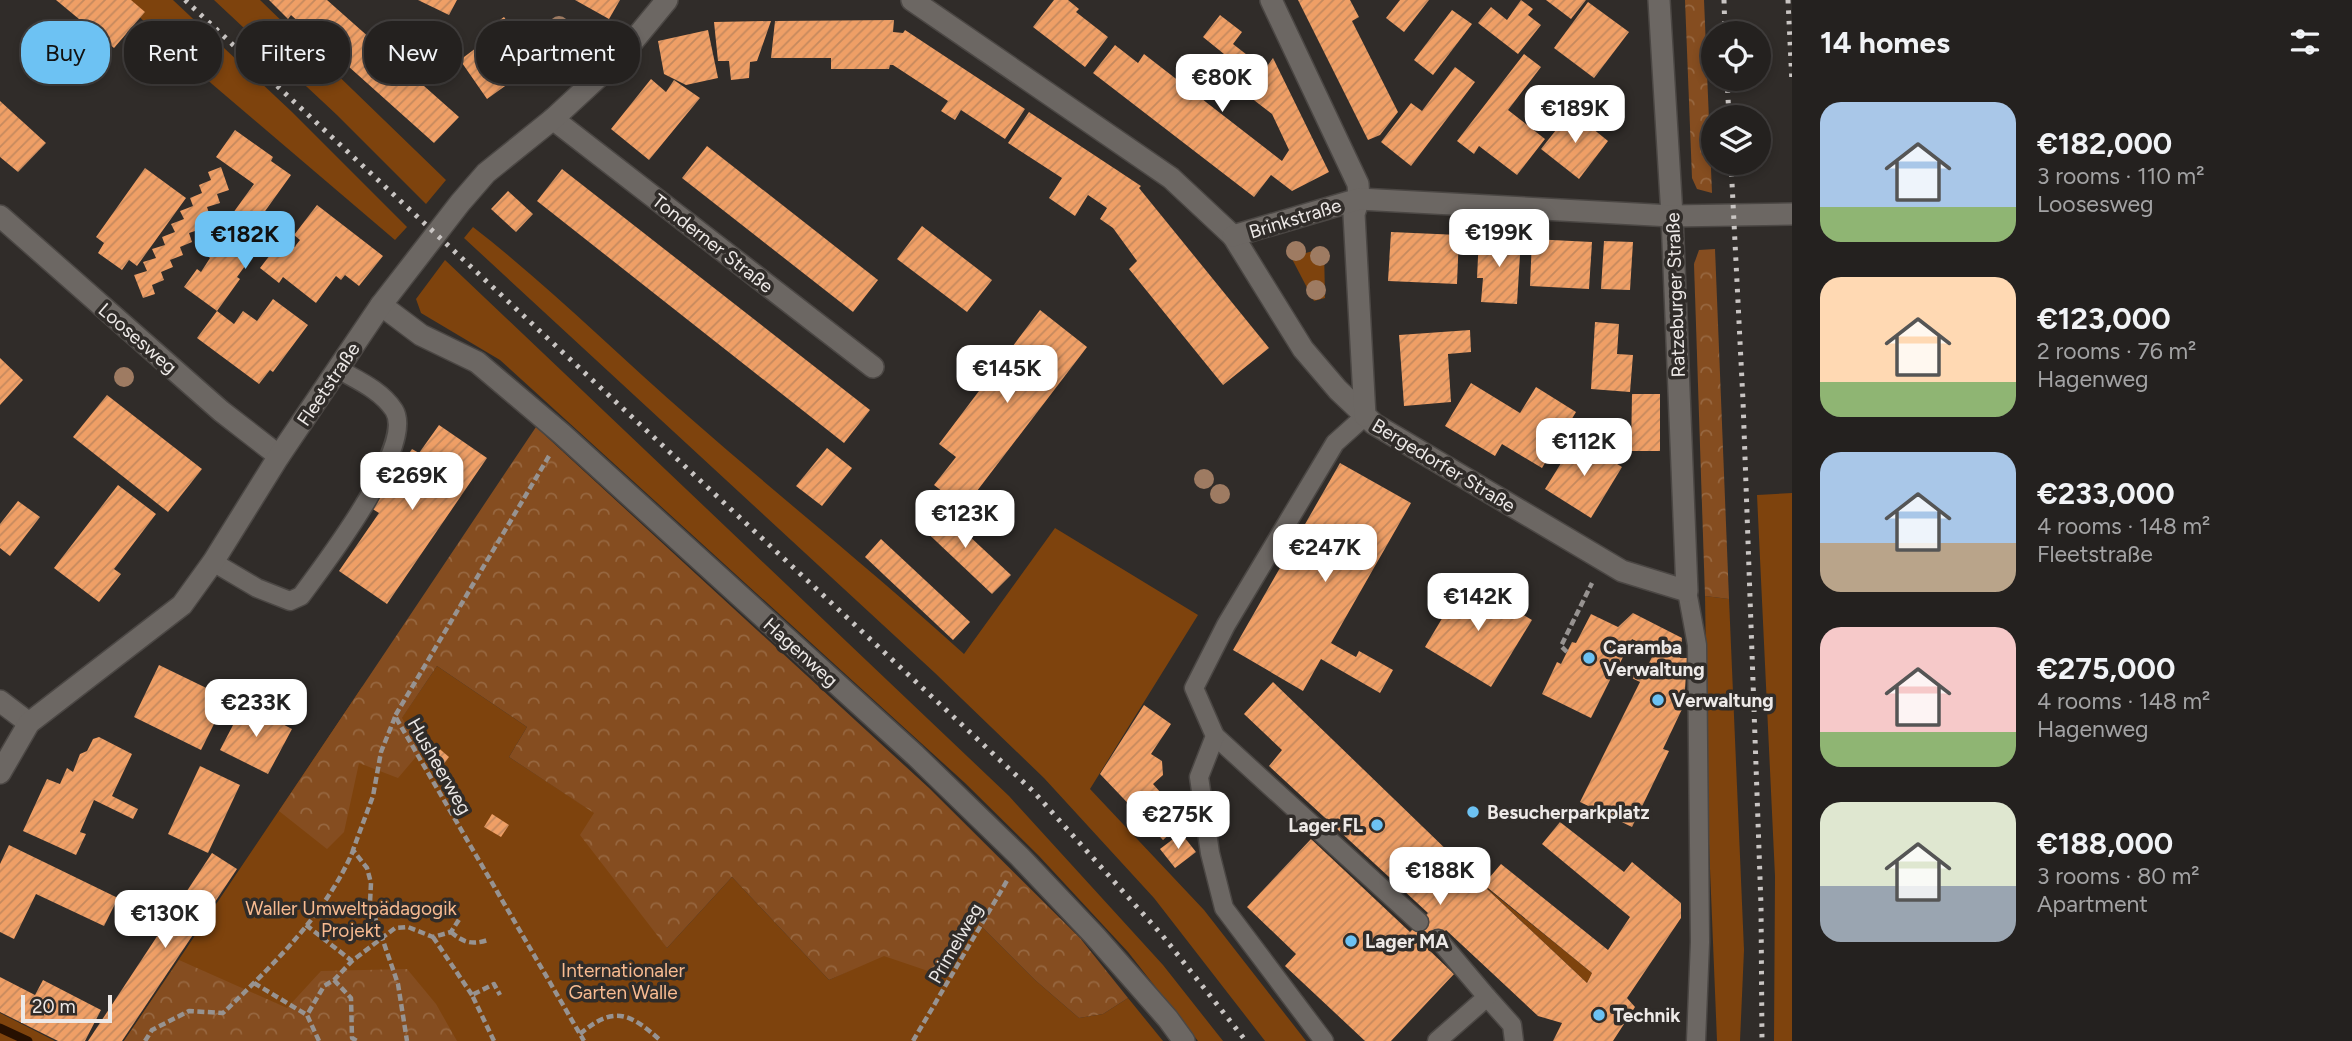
<!DOCTYPE html>
<meta charset="utf-8">
<style>
body{margin:0;font-family:Figtree,sans-serif;background:#302e2c;color:#f1f3f6;height:100vh;display:flex;flex-direction:column;font-size:26px;white-space:nowrap}
*{box-sizing:border-box;margin:0}
p{font-size:23px;color:#a3a3a4}
.icon{flex:none;width:38px;height:38px;fill:none;stroke:currentColor;stroke-width:2;stroke-linecap:round;stroke-linejoin:round}
.map{position:relative;flex:1;overflow:hidden}
.side{display:flex;flex-direction:column;background:#24211f;width:560px}
.side>*{flex:none}
.banner{position:absolute;left:21px;top:21px;width:665px;height:63px;display:flex;gap:14px}
.tools{position:absolute;left:1701px;top:21px;display:grid;gap:14px}
.tools a{display:grid;place-items:center;width:70px;height:70px;border-radius:50%;background:#24211f;box-shadow:0 4px 10px #0003,0 0 0 2px #413e3d;font-size:35px}
.scale{position:absolute;left:21px;bottom:18px;width:91px;box-sizing:border-box;padding-left:7px;border:4px solid #ede9e7;border-top:0;font-size:19px;line-height:24px;white-space:nowrap;color:#ede9e7;-webkit-text-stroke:5px #302c29;paint-order:stroke}
.price{position:absolute;translate:-50% -60px;padding:0 16px;border-radius:14px;background:#fff;color:#222;font-size:23px;line-height:46px;filter:drop-shadow(0 2px 4px #0008)}
.price::after{content:'';position:absolute;left:50%;top:42px;width:21px;height:16px;margin-left:-10px;background:inherit;clip-path:polygon(0 0,100% 0,50% 100%)}
.price.selected{background:#6dc2f3;color:#111}
ul{padding:0;list-style:none}
li{display:flex;align-items:center;gap:21px;height:175px;padding:0 28px}
li span{display:grid;place-items:center;flex:none;width:196px;height:140px;border-radius:21px;color:#555}
li>.icon{margin-inline-start:auto}
span .icon{width:84px;height:84px;fill:#fffc;stroke-width:1}
li b{font-size:30px}
h2{display:flex;justify-content:space-between;align-items:center;height:84px;padding:0 28px;font-size:30px}
.tag{padding:0 24px;border-radius:28px;background:#24211f;box-shadow:0 4px 10px #0003,0 0 0 2px #413e3d;font-size:24px;line-height:63px}
.tag.selected{background:#6dc2f3;color:#111}
main{display:flex;flex:1;min-height:0}
.map>svg:first-child{display:block}
.green{fill:#7e430d}
.forest{fill:url(#forest-crowns)}
.lines{fill:none;stroke-linecap:round;stroke-linejoin:round}
.stream{stroke:#271001;stroke-width:9}
.building{fill:url(#building-hatch);fill-rule:evenodd}
.lane-casing{stroke:#4b4744;stroke-width:21}
.street-casing{stroke:#4b4744;stroke-width:24}
.path{stroke:#979391;stroke-width:4.5;stroke-dasharray:7 3.5;stroke-linecap:butt}
.lane{stroke:#6c6763;stroke-width:18}
.street{stroke:#6c6763;stroke-width:21}
.rail{stroke:#c9c5c3;stroke-width:5;stroke-dasharray:3.5 7;stroke-linecap:butt}
.tree{fill:#9e7b62}
.poi-dot{fill:#6dc2f3;stroke:#302c29;stroke-width:2.5}
.labels{text-anchor:middle;stroke-width:7;stroke-linejoin:round;paint-order:stroke}
.street-label{font-size:19px;fill:#ede9e7;stroke:#302c29}
.poi-label{font-size:19px;font-weight:bold;fill:#ede9e7;stroke:#302c29;text-anchor:start}
.park-label{font-size:19px;fill:#f8bb91;stroke:#302c29}
</style>
<main>
<div class="map">
<svg width="1792" height="1041" viewBox="0 0 1792 1041">
<defs>
<pattern id="forest-crowns" width="20" height="18" patternUnits="userSpaceOnUse" patternTransform="scale(1.75)"><rect width="20" height="18" fill="#854d20"/><path d="M2 6a3 3 0 1 1 6 0M12 15a3 3 0 1 1 6 0" fill="none" stroke="#976740"/></pattern>
<pattern id="building-hatch" width="6" height="6" patternUnits="userSpaceOnUse" patternTransform="scale(1.75)"><rect width="6" height="6" fill="#ef9f66"/><path d="M-1 1l2-2M0 6l6-6M5 7l2-2" fill="none" stroke="#c5895e"/></pattern>
</defs>
<rect width="100%" height="100%" fill="#302c29"/>
<g class="green">
<path d="M121,0H173L292,112L407,227L395,240L212,84Z"/>
<path d="M214,0H260L446,180L426,204L337,115Z"/>
<path d="M473,227C549,286 617,354 689,417C780,497 875,573 964,654L1055,528L1198,615L1090,789L1204,910L1306,1041H1265L1154,898L1044,778L935,673L464,238Z"/>
<path d="M1324,248L1325,298L1314,301L1291,257Z"/>
<path d="M445,260L1009,796L1163,965L1223,1041H1198L1128,952L1039,856L965,783L500,360L421,313L416,299Z"/>
<path d="M1792,493V1041H1774L1775,876L1757,495Z"/>
<path d="M1705,596L1729,599L1744,950L1740,1041H1717L1709,844Z"/>
<path d="M437,666L527,727L509,757L595,813L667,948L732,877L829,980L969,914L1035,980L1079,1018L1103,1014L1128,998L1163,1041H124L362,687L421,751L401,719Z"/>
<path d="M1483,885L1592,973L1587,983Z"/>
<path d="M0,1013L55,1041H0Z"/>
</g>
<g class="forest">
<path d="M1685,0H1704L1712,193L1697,189L1692,178Z"/>
<path d="M1715,249L1729,599L1705,596L1694,264L1699,250Z"/>
<path d="M536,427L929,788L1080,938L1128,998L1103,1014L1079,1018L1035,980L969,914L934,973L884,956L829,980L732,877L667,948L580,835L594,813L509,757L527,727L437,666L402,718L421,751L398,778L359,763L344,832L327,849L279,811Z"/>
<path d="M179,960L287,1008L321,971L407,969L436,1004L457,1041H124Z"/>
</g>
<g class="lines">
<path class="stream" d="M0,1028L28,1041"/>
</g>
<g class="building">
<path d="M56,0H131L145,12L114,48Z"/>
<path d="M269,0H327L459,117L434,143L291,15L288,19Z"/>
<path d="M418,0H457L449,15Z"/>
<path d="M575,0H620L609,19Z"/>
<path d="M1054,0H1068L1079,9L1076,12L1108,37L1085,67L1033,27Z"/>
<path d="M1298,0H1350L1359,17L1352,21L1398,112L1380,135L1368,140Z"/>
<path d="M1400,0H1429L1404,32L1386,18Z"/>
<path d="M1521,0L1533,9L1528,15L1541,25L1518,54L1478,23L1491,7L1507,20Z"/>
<path d="M1546,0H1586L1571,19Z"/>
<path d="M1588,2L1629,32L1594,78L1554,48Z"/>
<path d="M1452,10L1472,24L1433,75L1414,60Z"/>
<path d="M1220,15L1242,32L1233,44L1265,69L1273,58L1329,172L1292,191L1271,175L1254,197L1093,73L1115,45L1138,63L1144,54L1282,161L1289,150L1272,114L1246,94L1248,90L1215,65L1224,54L1203,37Z"/>
<path d="M504,17L537,63L487,99L460,60L488,39L483,32Z"/>
<path d="M894,20L893,32L903,33L905,30L1025,109L1005,139L961,110L955,120L941,111L948,101L893,65H890L889,69H831V58H771L775,21Z"/>
<path d="M771,21L757,61L750,62L749,78L731,80L729,61H718L714,22Z"/>
<path d="M708,30L718,78L686,85L664,74L658,41Z"/>
<path d="M1524,54L1541,67L1508,110L1545,139L1517,175L1479,146L1474,154L1457,141Z"/>
<path d="M1455,67L1475,82L1411,166L1381,142L1411,103L1422,111Z"/>
<path d="M651,79L666,92L674,80L700,98L649,160L611,129Z"/>
<path d="M0,101L46,143L18,172L0,157Z"/>
<path d="M1571,111L1608,141L1579,179L1541,149Z"/>
<path d="M1029,112L1141,186L1139,188L1269,348L1223,385L1129,269L1137,261L1113,228L1100,219L1107,208L1088,195L1075,216L1049,198L1062,178L1008,143Z"/>
<path d="M235,130L273,157L271,161L291,175L245,239L258,248L237,277L240,279L217,311L234,324L243,311L257,321L273,299L308,325L273,372L270,370L259,384L197,338L217,311L184,287L197,269L201,272L210,258L204,253L254,184L216,157Z"/>
<path d="M707,146L878,280L853,312L682,178Z"/>
<path d="M221,167L229,190L217,194L220,203L207,207L210,216L198,221L201,229L189,233L192,242L180,247L183,255L170,260L173,267L161,272L164,280L152,285L155,294L143,298L134,275L147,271L143,262L156,258L152,249L165,245L162,237L175,232L171,224L184,219L180,211L193,206L190,198L202,193L199,185L211,180L208,172Z"/>
<path d="M145,168L186,198L137,266L129,260L122,270L98,253L104,243L96,237Z"/>
<path d="M562,169L870,410L844,443L537,201Z"/>
<path d="M508,191L533,214L516,232L491,209Z"/>
<path d="M317,205L383,256L359,286L345,275L341,280L336,276L316,303L283,277L279,283L260,268L283,238L295,247L296,245L300,240L294,235Z"/>
<path d="M922,226L992,280L967,312L897,259Z"/>
<path d="M1391,232L1459,235L1457,284L1388,281Z"/>
<path d="M1479,236L1521,238L1517,304L1481,302L1483,278H1477Z"/>
<path d="M1532,239L1592,242L1589,289L1530,286Z"/>
<path d="M1604,241L1633,242L1630,290L1601,289Z"/>
<path d="M1040,310L1087,347L964,508L934,485L956,457L939,444Z"/>
<path d="M1595,322L1619,324L1617,354L1633,355L1630,392L1591,389Z"/>
<path d="M1470,330L1471,352L1448,354L1451,402L1404,406L1399,335Z"/>
<path d="M0,358L23,380L0,405Z"/>
<path d="M1471,383L1520,413L1536,387L1576,412L1542,468L1502,444L1495,456L1445,426Z"/>
<path d="M1632,394H1660V451H1631Z"/>
<path d="M107,395L202,469L168,512L73,437Z"/>
<path d="M439,425L487,458L387,604L339,571L379,513L371,508L412,449L419,453Z"/>
<path d="M1576,439L1622,467L1591,518L1545,489Z"/>
<path d="M827,448L852,468L822,506L796,486Z"/>
<path d="M1340,463L1411,503L1331,643L1356,657L1359,651L1393,670L1380,693L1321,659L1303,691L1233,650Z"/>
<path d="M118,485L156,514L114,569L121,574L99,602L54,568Z"/>
<path d="M18,501L40,517L10,556L0,548V524Z"/>
<path d="M937,506L1011,575L992,594L919,525Z"/>
<path d="M881,539L970,622L953,640L865,557Z"/>
<path d="M1465,580L1532,620L1491,687L1425,647Z"/>
<path d="M1633,613L1682,638L1680,658H1687L1684,705L1663,749L1669,751L1632,827L1580,802L1640,682L1615,670L1591,718L1542,694L1557,662L1561,664L1572,642L1576,643L1591,614L1618,627ZM1632,639L1655,651L1643,675L1620,663Z"/>
<path d="M159,665L227,698L201,750L134,717Z"/>
<path d="M1273,682L1483,885L1501,864L1608,950L1630,917L1542,844L1560,822L1624,872L1632,862L1681,903V918L1627,998L1635,1007L1613,1041H1553L1562,1023L1538,1016L1446,930L1428,949L1454,974L1391,1041H1365L1285,966L1296,954L1247,907L1311,839L1410,932L1428,913L1269,766L1282,750L1244,714ZM1488,888L1592,973L1587,983L1487,889Z"/>
<path d="M244,704L292,729L268,774L220,750Z"/>
<path d="M1144,705L1171,724L1151,754L1162,761L1163,775L1153,784L1185,820L1163,840L1100,774Z"/>
<path d="M99,737L132,754L112,796L138,809L133,819L94,800L80,832L86,834L76,855L23,831L47,779L60,784L67,768L73,772L80,754L87,751L93,739Z"/>
<path d="M435,745L449,757L440,769L425,758Z"/>
<path d="M200,766L240,785L208,853L168,834Z"/>
<path d="M492,814L509,825L501,837L484,827Z"/>
<path d="M1181,833L1196,852L1175,868L1160,849Z"/>
<path d="M9,845L118,898L104,926L36,894L14,939L0,932V864Z"/>
<path d="M212,853L237,869L122,1041H88Z"/>
<path d="M0,977L35,995L43,980L101,1010L85,1041H58L0,1012Z"/>
</g>
<g class="lines">
<g class="lane-casing">
<g id="lane">
<path d="M213,562L257,588L290,601L301,596C324,565 416,445 394,410C381,390 357,380 338,369"/>
<path d="M1687,591L1697,645L1700,942L1696,1041"/>
<path d="M1215,736L1419,922"/>
<path d="M1487,997L1512,1025L1514,1041"/>
<path d="M1324,1041L1224,908L1210,853L1199,777L1215,736L1194,688L1226,625L1335,443L1365,416"/>
<path d="M1437,1041L1487,997L1438,939"/>
</g>
</g>
<g class="street-casing">
<g id="street">
<path d="M912,0L1171,178L1233,236L1303,349L1338,390L1374,424L1622,571L1687,591L1672,216L1659,0"/>
<path d="M1271,0L1358,184L1359,199L1354,214L1365,416"/>
<path d="M553,119L873,367"/>
<path d="M0,216L221,411L279,456"/>
<path d="M1233,236L1359,199L1672,216L1792,214"/>
<path d="M381,305L421,335L477,362L562,434L915,755L1020,857L1095,936L1168,1019L1184,1041"/>
<path d="M0,701L29,723"/>
<path d="M0,773L29,723L182,605L213,562L279,456L381,305L460,203L486,173L553,119L620,57L667,0"/>
</g>
</g>
<g class="path">
<path d="M549,456L395,716L584,1041"/>
<path d="M1567,652L1561,646L1592,583"/>
<path d="M395,717L381,752L373,796L353,850L367,868L371,883L370,903L398,984L407,1041"/>
<path d="M306,925L352,961"/>
<path d="M451,932C464,943 472,945 488,940"/>
<path d="M433,937L472,995"/>
<path d="M334,980L351,998L352,1038L357,1041"/>
<path d="M254,983L307,1015"/>
<path d="M580,1034C614,1005 630,1013 661,1041"/>
<path d="M145,1041L152,1030L189,1011L223,1013C272,966 326,914 353,851"/>
<path d="M319,1041L307,1015L324,986L334,980L352,961L395,928L408,927L433,937L451,932L460,918"/>
<path d="M494,1041L472,995L494,984L500,995"/>
<path d="M913,1041L1008,879"/>
</g>
<use href="#lane" class="lane"/>
<use href="#street" class="street"/>
<g class="rail">
<path d="M185,0L1033,791L1162,935L1246,1041"/>
<path d="M1724,0L1725,33"/>
<path d="M1788,0L1792,83"/>
<path d="M1727,79L1729,117"/>
<path d="M1731,163L1743,401L1761,906L1762,1041"/>
</g>
</g>
<g class="tree">
<circle cx="559" cy="26" r="10"/>
<circle cx="1296" cy="251" r="10"/>
<circle cx="1320" cy="256" r="10"/>
<circle cx="1316" cy="290" r="10"/>
<circle cx="124" cy="377" r="10"/>
<circle cx="1204" cy="479" r="10"/>
<circle cx="1220" cy="494" r="10"/>
</g>
<g class="poi-dot">
<circle cx="1589" cy="658" r="7"/>
<circle cx="1658" cy="700" r="7"/>
<circle cx="1473" cy="812" r="7"/>
<circle cx="1377" cy="825" r="7"/>
<circle cx="1351" cy="941" r="7"/>
<circle cx="1599" cy="1015" r="7"/>
</g>
<g class="labels">
<g class="street-label">
<text transform="translate(1295 218) rotate(-17)" y="7">Brinkstraße</text>
<text transform="translate(713 243) rotate(38)" y="7">Tonderner Straße</text>
<text transform="translate(1675 295) rotate(-92)" y="7">Ratzeburger Straße</text>
<text transform="translate(138 338) rotate(41)" y="7">Loosesweg</text>
<text transform="translate(328 384) rotate(-56)" y="7">Fleetstraße</text>
<text transform="translate(1444 465) rotate(31)" y="7">Bergedorfer Straße</text>
<text transform="translate(801 652) rotate(42)" y="7">Hagenweg</text>
<text transform="translate(440 766) rotate(60)" y="7">Husheerweg</text>
<text transform="translate(955 943) rotate(-60)" y="7">Primelweg</text>
</g>
<g class="poi-label">
<text x="1603" y="654">Caramba<tspan x="1603" dy="22">Verwaltung</tspan></text>
<text x="1672" y="707">Verwaltung</text>
<text x="1487" y="819">Besucherparkplatz</text>
<text x="1363" y="832" text-anchor="end">Lager FL</text>
<text x="1365" y="948">Lager MA</text>
<text x="1613" y="1022">Technik</text>
</g>
<g class="park-label">
<text x="351" y="915">Waller Umweltpädagogik<tspan x="351" dy="22">Projekt</tspan></text>
<text x="623" y="977">Internationaler<tspan x="623" dy="22">Garten Walle</tspan></text>
</g>
</g>
</svg>
<div class="tools">
<a><svg class="icon" aria-label="locate" viewBox="0 0 24 24"><circle cx="12" cy="12" r="6"/><path d="M12 2v4M12 18v4M2 12h4M18 12h4"/></svg></a>
<a><svg class="icon" aria-label="layers" viewBox="0 0 24 24"><path d="M12 4l9 5-9 5-9-5zM3 14l9 5 9-5"/></svg></a>
</div>
<div class="scale">20 m</div>
<b class="price" style="left:1222px;top:114px">€80K</b>
<b class="price" style="left:1575px;top:145px">€189K</b>
<b class="price" style="left:1499px;top:269px">€199K</b>
<b class="price selected" style="left:245px;top:271px">€182K</b>
<b class="price" style="left:1007px;top:405px">€145K</b>
<b class="price" style="left:1584px;top:478px">€112K</b>
<b class="price" style="left:412px;top:512px">€269K</b>
<b class="price" style="left:965px;top:550px">€123K</b>
<b class="price" style="left:1325px;top:584px">€247K</b>
<b class="price" style="left:1478px;top:633px">€142K</b>
<b class="price" style="left:256px;top:739px">€233K</b>
<b class="price" style="left:1178px;top:851px">€275K</b>
<b class="price" style="left:1440px;top:907px">€188K</b>
<b class="price" style="left:165px;top:950px">€130K</b>
<div class="banner">
<a class="tag selected">Buy</a>
<a class="tag">Rent</a>
<a class="tag">Filters</a>
<a class="tag">New</a>
<a class="tag">Apartment</a>
</div>
</div>
<section class="side">
<h2>14 homes<svg class="icon" aria-label="filters" viewBox="0 0 24 24"><path d="M4 7h16M4 17h16"/><circle cx="9" cy="7" r="2"/><circle cx="15" cy="17" r="2"/></svg></h2>
<ul>
<li><span style="background:linear-gradient(#a9c7e8 75%,#8fb573 0)"><svg class="icon" aria-label="home" viewBox="0 0 24 24"><path d="M3 11l9-7 9 7M6 9v11h12V9"/></svg></span><div><b>€182,000</b><p>3 rooms · 110 m²</p><p>Loosesweg</p></div></li>
<li><span style="background:linear-gradient(#ffd9b3 75%,#8fb573 0)"><svg class="icon" aria-label="home" viewBox="0 0 24 24"><path d="M3 11l9-7 9 7M6 9v11h12V9"/></svg></span><div><b>€123,000</b><p>2 rooms · 76 m²</p><p>Hagenweg</p></div></li>
<li><span style="background:linear-gradient(#a9c7e8 65%,#b9a48a 0)"><svg class="icon" aria-label="home" viewBox="0 0 24 24"><path d="M3 11l9-7 9 7M6 9v11h12V9"/></svg></span><div><b>€233,000</b><p>4 rooms · 148 m²</p><p>Fleetstraße</p></div></li>
<li><span style="background:linear-gradient(#f6c9c9 75%,#8fb573 0)"><svg class="icon" aria-label="home" viewBox="0 0 24 24"><path d="M3 11l9-7 9 7M6 9v11h12V9"/></svg></span><div><b>€275,000</b><p>4 rooms · 148 m²</p><p>Hagenweg</p></div></li>
<li><span style="background:linear-gradient(#dfe7d0 60%,#9aa5b1 0)"><svg class="icon" aria-label="home" viewBox="0 0 24 24"><path d="M3 11l9-7 9 7M6 9v11h12V9"/></svg></span><div><b>€188,000</b><p>3 rooms · 80 m²</p><p>Apartment</p></div></li>
</ul>
</section>
</main>
